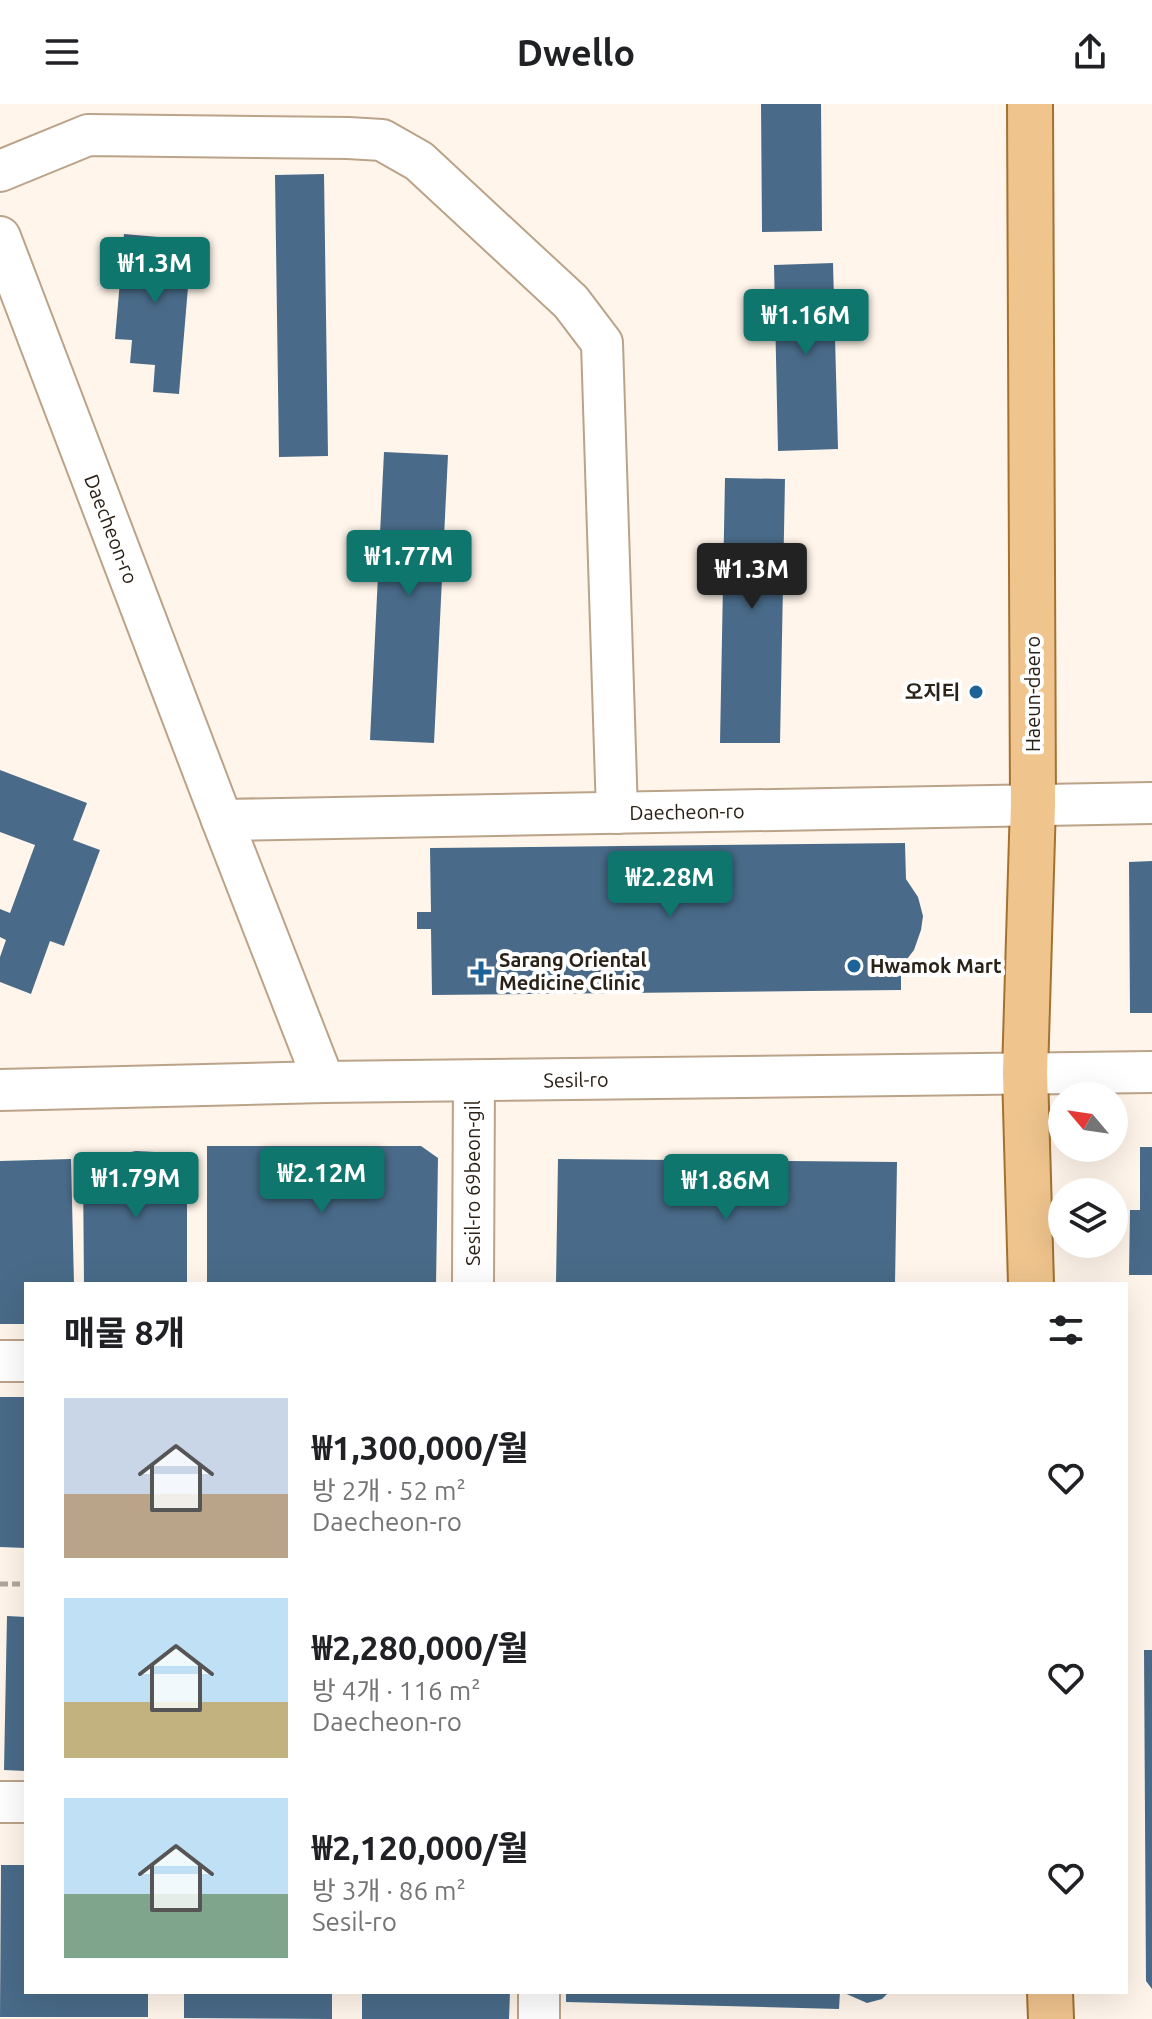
<!DOCTYPE html>
<html lang="ko">
<meta charset="utf-8">
<style>
body{margin:0;font-family:Ubuntu,"Noto Sans KR",sans-serif;background:#f2f2f2;color:#202124;height:100vh;display:flex;flex-direction:column;font-size:30px;white-space:nowrap}
*{box-sizing:border-box;margin:0}
p{font-size:26px;color:#757577}
.icon{flex:none;width:44px;height:44px;fill:none;stroke:currentColor;stroke-width:2;stroke-linecap:round;stroke-linejoin:round}
.map{position:relative;flex:1;overflow:hidden}
.drawer{position:absolute;left:24px;top:1178px;width:1104px;height:712px;display:flex;flex-direction:column;background:#fff;border-radius:0px;box-shadow:0 8px 32px #0002}
.drawer>*{flex:none}
.needle{width:52px;rotate:299deg}
.buttons{position:absolute;left:1048px;top:978px;display:grid;gap:16px}
.buttons a{display:grid;place-items:center;width:80px;height:80px;border-radius:50%;background:#fff;box-shadow:0 8px 32px #0002;font-size:40px}
.price{position:absolute;translate:-50% -68px;padding:0 18px;border-radius:8px;background:#0f766e;color:#fff;font-size:26px;line-height:52px;filter:drop-shadow(0 2px 4px #0008)}
.price::after{content:'';position:absolute;left:50%;top:48px;width:24px;height:18px;margin-left:-12px;background:inherit;clip-path:polygon(0 0,100% 0,50% 100%)}
.price.active{background:#222;color:#fff}
ul{padding:0;list-style:none}
li{display:flex;align-items:center;gap:24px;height:200px;padding:0 40px}
li span{display:grid;place-items:center;flex:none;width:224px;height:160px;border-radius:0px;color:#555}
li>.icon{margin-inline-start:auto}
span .icon{width:96px;height:96px;fill:#fffc;stroke-width:1}
li b{font-size:34px}
h2{display:flex;justify-content:space-between;align-items:center;height:96px;padding:0 40px;font-size:34px}
header{display:flex;justify-content:space-between;align-items:center;height:104px;padding:0 40px;background:#fff;font-size:36px;font-weight:700}
.map>svg:first-child{display:block}
.building{fill:#496b89}
.lines{fill:none;stroke-linecap:round;stroke-linejoin:round}
.minor-casing{stroke:#bba389;stroke-width:44}
.major-casing{stroke:#a47132;stroke-width:48}
.path{stroke:#b1a79d;stroke-width:5;stroke-dasharray:8 4;stroke-linecap:butt}
.minor{stroke:#fff;stroke-width:40}
.major{stroke:#efc48d;stroke-width:44}
.poi-dot{fill:#1e6398;stroke:#fff;stroke-width:3}
.labels{text-anchor:middle;stroke-width:8;stroke-linejoin:round;paint-order:stroke}
.street-label{font-size:20px;fill:#2a2117;stroke:#fff}
.poi-label{font-size:20px;font-weight:bold;fill:#2a2117;stroke:#fff;text-anchor:start}
</style>
<header><svg class="icon" aria-label="menu" viewBox="0 0 24 24"><path d="M4 6h16M4 12h16M4 18h16"/></svg>Dwello<svg class="icon" aria-label="share" viewBox="0 0 24 24"><path d="M12 15V3M7 8l5-5 5 5M5 13v7h14v-7"/></svg></header>
<div class="map">
<svg width="1152" height="1915" viewBox="0 0 1152 1915">
<rect width="100%" height="100%" fill="#fff5ea"/>
<g class="building">
<path d="M761,0H821L822,127L762,128Z"/>
<path d="M324,70L328,352L279,353L275,71Z"/>
<path d="M124,130L192,136L179,290L153,288L155,261L130,259L132,236L115,235Z"/>
<path d="M833,159L838,345L778,347L774,161Z"/>
<path d="M384,348L448,351L434,639L370,636Z"/>
<path d="M725,374L785,375L780,639H720Z"/>
<path d="M0,666L87,699L73,736L100,746L64,842L50,837L31,890L0,878V853L6,836L0,833V805L10,809L35,741L0,728Z"/>
<path d="M905,739L906,775L918,793L923,812L921,826L914,846L901,863V886L432,891L431,825H417V808H431L430,744Z"/>
<path d="M1152,757V909H1130L1129,758Z"/>
<path d="M207,1042H421L438,1054L436,1180H207Z"/>
<path d="M1140,1043H1152V1171H1129L1130,1106H1140Z"/>
<path d="M136,1047L155,1048L166,1053L187,1052V1180H84L83,1064L88,1057H96L100,1068L108,1057L121,1050Z"/>
<path d="M71,1055L74,1180H26V1220H0V1057Z"/>
<path d="M558,1055L897,1058L895,1180H556Z"/>
<path d="M0,1293H26V1444L0,1443Z"/>
<path d="M7,1512L26,1513V1667L4,1666Z"/>
<path d="M1144,1546H1152V1885L1146,1877Z"/>
<path d="M1,1761H26V1888H148V1913H0Z"/>
<path d="M184,1888H332V1915L184,1914Z"/>
<path d="M362,1888H510L509,1915H362Z"/>
<path d="M566,1888H840L839,1905L566,1898Z"/>
<path d="M842,1888H889L882,1895L867,1899Z"/>
</g>
<g class="lines">
<g class="minor-casing">
<g id="minor">
<path d="M0,67L88,31L348,34L382,36L419,57L571,198L602,239L617,709"/>
<path d="M0,133L222,716L324,978"/>
<path d="M222,716L1152,699"/>
<path d="M0,986L324,978L1152,968"/>
<path d="M473,1180L474,977"/>
<path d="M0,1257H26"/>
<path d="M0,1698H26"/>
<path d="M539,1915V1888"/>
</g>
</g>
<g class="major-casing">
<g id="major">
<path d="M1030,0L1033,700L1025,969L1031,1180"/>
<path d="M1050,1888L1051,1915"/>
</g>
</g>
<path class="path" d="M0,1480H26"/>
<use href="#minor" class="minor"/>
<use href="#major" class="major"/>
</g>
<g class="poi-dot">
<circle cx="976" cy="588" r="8"/>
<circle cx="854" cy="862" r="8"/>
<path d="M477 856h8v8h8v8h-8v8h-8v-8h-8v-8h8z"/>
</g>
<g class="labels">
<g class="street-label">
<text transform="translate(111 425) rotate(69)" y="7">Daecheon-ro</text>
<text transform="translate(1033 590) rotate(-90)" y="7">Haeun-daero</text>
<text transform="translate(687 708) rotate(-1)" y="7">Daecheon-ro</text>
<text transform="translate(576 976) rotate(-1)" y="7">Sesil-ro</text>
<text transform="translate(473 1079) rotate(-90)" y="7">Sesil-ro 69beon-gil</text>
</g>
<g class="poi-label">
<text x="960" y="595" text-anchor="end">오지티</text>
<text x="499" y="863">Sarang Oriental<tspan x="499" dy="23">Medicine Clinic</tspan></text>
<text x="870" y="869">Hwamok Mart</text>
</g>
</g>
</svg>
<div class="buttons">
<a><svg class="needle" viewBox="-14 -14 28 28"><path d="M0-13l5 13h-10z" fill="#e53935"/><path d="M0 13l5-13h-10z" fill="#757577"/></svg></a>
<a><svg class="icon" aria-label="layers" viewBox="0 0 24 24"><path d="M12 4l9 5-9 5-9-5zM3 14l9 5 9-5"/></svg></a>
</div>
<b class="price" style="left:155px;top:201px">₩1.3M</b>
<b class="price" style="left:806px;top:253px">₩1.16M</b>
<b class="price" style="left:409px;top:494px">₩1.77M</b>
<b class="price active" style="left:752px;top:507px">₩1.3M</b>
<b class="price" style="left:670px;top:815px">₩2.28M</b>
<b class="price" style="left:322px;top:1111px">₩2.12M</b>
<b class="price" style="left:136px;top:1116px">₩1.79M</b>
<b class="price" style="left:726px;top:1118px">₩1.86M</b>
<section class="drawer">
<h2>매물 8개<svg class="icon" aria-label="filters" viewBox="0 0 24 24"><path d="M4 7h16M4 17h16"/><circle cx="9" cy="7" r="2"/><circle cx="15" cy="17" r="2"/></svg></h2>
<ul>
<li><span style="background:linear-gradient(#c9d6e8 60%,#b9a48a 0)"><svg class="icon" aria-label="home" viewBox="0 0 24 24"><path d="M3 11l9-7 9 7M6 9v11h12V9"/></svg></span><div><b>₩1,300,000/월</b><p>방 2개 · 52 m²</p><p>Daecheon-ro</p></div><svg class="icon" aria-label="heart" viewBox="0 0 24 24"><path d="M12 20l-8-8c-3-5 5-10 8-4 3-6 11-1 8 4z"/></svg></li>
<li><span style="background:linear-gradient(#bfe0f5 65%,#c2b280 0)"><svg class="icon" aria-label="home" viewBox="0 0 24 24"><path d="M3 11l9-7 9 7M6 9v11h12V9"/></svg></span><div><b>₩2,280,000/월</b><p>방 4개 · 116 m²</p><p>Daecheon-ro</p></div><svg class="icon" aria-label="heart" viewBox="0 0 24 24"><path d="M12 20l-8-8c-3-5 5-10 8-4 3-6 11-1 8 4z"/></svg></li>
<li><span style="background:linear-gradient(#bfe0f5 60%,#7fa58c 0)"><svg class="icon" aria-label="home" viewBox="0 0 24 24"><path d="M3 11l9-7 9 7M6 9v11h12V9"/></svg></span><div><b>₩2,120,000/월</b><p>방 3개 · 86 m²</p><p>Sesil-ro</p></div><svg class="icon" aria-label="heart" viewBox="0 0 24 24"><path d="M12 20l-8-8c-3-5 5-10 8-4 3-6 11-1 8 4z"/></svg></li>
</ul>
</section>
</div>
